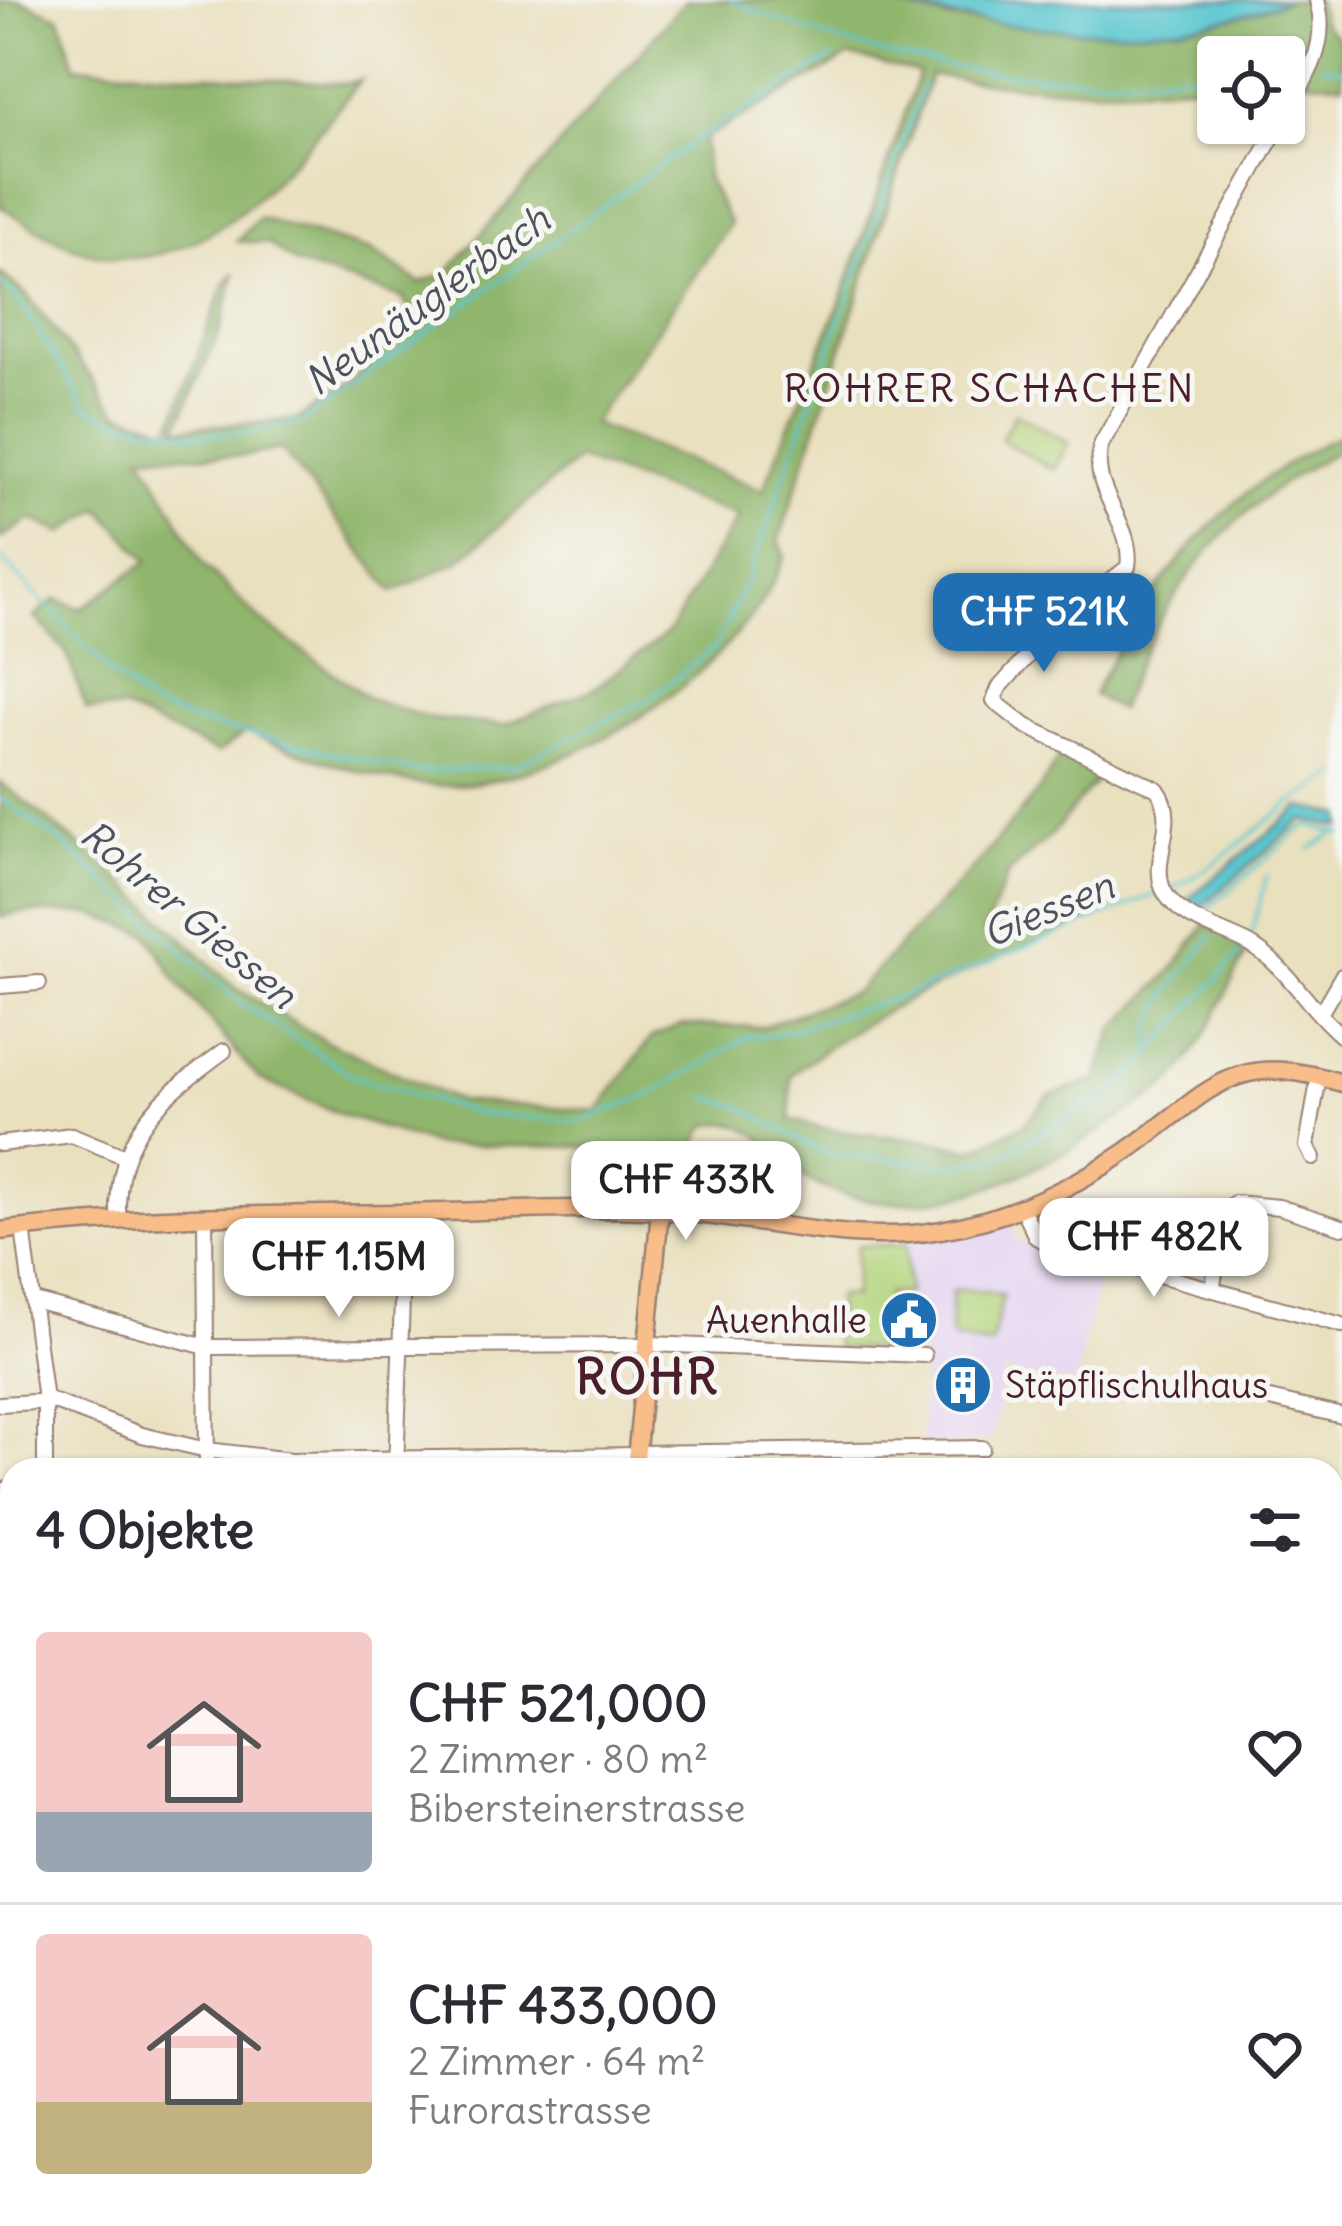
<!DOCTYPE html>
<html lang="de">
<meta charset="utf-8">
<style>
body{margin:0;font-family:Delius,sans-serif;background:#f2f2f3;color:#2b2b33;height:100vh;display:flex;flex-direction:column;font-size:45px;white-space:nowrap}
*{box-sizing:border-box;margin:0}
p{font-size:39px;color:#7c7c81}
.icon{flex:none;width:66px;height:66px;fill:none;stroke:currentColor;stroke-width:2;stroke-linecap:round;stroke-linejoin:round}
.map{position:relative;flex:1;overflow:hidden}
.panel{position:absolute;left:0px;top:1458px;width:1344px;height:768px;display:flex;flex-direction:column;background:#fff;border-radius:36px 36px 0 0;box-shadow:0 3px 9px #0004}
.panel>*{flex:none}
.buttons{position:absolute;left:1197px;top:36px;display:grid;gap:24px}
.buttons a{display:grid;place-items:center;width:108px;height:108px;border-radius:12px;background:#fff;box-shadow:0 3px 9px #0004;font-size:60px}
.price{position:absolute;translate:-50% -102px;padding:0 27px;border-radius:24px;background:#fff;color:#222;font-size:39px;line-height:78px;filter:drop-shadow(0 3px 6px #0008)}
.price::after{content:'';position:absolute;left:50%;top:72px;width:36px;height:27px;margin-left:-18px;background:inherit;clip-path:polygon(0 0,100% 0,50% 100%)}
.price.current{background:#1f6fb2;color:#fff}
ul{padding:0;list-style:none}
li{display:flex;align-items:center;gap:36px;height:300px;padding:0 36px}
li+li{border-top:3px solid #e1e1e2}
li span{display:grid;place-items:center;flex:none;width:336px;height:240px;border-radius:12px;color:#555}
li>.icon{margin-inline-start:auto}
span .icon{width:144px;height:144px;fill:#fffc;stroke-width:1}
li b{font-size:51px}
h2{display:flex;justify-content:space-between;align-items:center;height:144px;padding:0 36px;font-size:51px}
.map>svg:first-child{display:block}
.built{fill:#e4d3f2}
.industrial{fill:#c6c0da}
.green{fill:#b4d47c;stroke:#7f7a54;stroke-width:3}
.forest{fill:#8fb66c;stroke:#6c6a4c;stroke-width:3;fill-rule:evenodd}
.water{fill:#5ac7d0;stroke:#52737e;stroke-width:3}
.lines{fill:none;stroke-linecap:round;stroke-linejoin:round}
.stream{stroke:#5ac7d0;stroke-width:3}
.minor-casing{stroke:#9a8074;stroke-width:18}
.major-casing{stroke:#9a8074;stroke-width:21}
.highway-casing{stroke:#9a8074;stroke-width:22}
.minor{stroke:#fff;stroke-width:14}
.major{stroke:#f8bd89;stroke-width:16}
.highway{stroke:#f8bd89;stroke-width:18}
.rail{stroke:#4a1f2b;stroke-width:3}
.labels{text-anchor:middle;stroke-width:10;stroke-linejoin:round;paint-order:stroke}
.poi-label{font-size:36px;fill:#4a1f2b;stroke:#f6f6f2;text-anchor:end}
.water-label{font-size:39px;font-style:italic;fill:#4f515d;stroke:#f6f6f2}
.neighbourhood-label{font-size:39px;letter-spacing:3px;fill:#4a1f2b;stroke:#f6f6f2}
.district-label{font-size:48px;font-weight:bold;letter-spacing:3px;fill:#4a1f2b;stroke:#f6f6f2}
</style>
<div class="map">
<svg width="1342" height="2226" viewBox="0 0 1342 2226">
<rect width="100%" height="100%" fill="#f6f6f2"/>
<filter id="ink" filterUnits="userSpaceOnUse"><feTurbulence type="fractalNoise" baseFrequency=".00833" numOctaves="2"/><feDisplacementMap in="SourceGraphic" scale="24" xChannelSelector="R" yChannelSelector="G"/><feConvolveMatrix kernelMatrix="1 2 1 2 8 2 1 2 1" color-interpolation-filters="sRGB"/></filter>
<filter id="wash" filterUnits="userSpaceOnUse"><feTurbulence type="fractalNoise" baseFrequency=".004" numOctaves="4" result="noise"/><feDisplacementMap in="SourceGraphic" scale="48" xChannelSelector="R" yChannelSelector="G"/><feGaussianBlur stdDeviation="2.7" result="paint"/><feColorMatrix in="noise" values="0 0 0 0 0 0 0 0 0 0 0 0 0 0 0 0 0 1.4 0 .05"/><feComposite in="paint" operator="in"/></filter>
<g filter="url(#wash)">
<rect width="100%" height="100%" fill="#e9e0be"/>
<path class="built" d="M1008,1222L1018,1242L1101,1266L1075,1384L1005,1371L992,1436L981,1443L922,1445L923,1351L835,1348L837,1296H854L857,1246L947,1238Z"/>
<path class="industrial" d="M686,2214H893L970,2226H764Z"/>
<g class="green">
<path d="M1015,413L1069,443L1054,470L1001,440Z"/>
<path d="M906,1244L908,1294H887L885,1350L835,1348L837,1296H854L857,1246Z"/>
<path d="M962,1289L1003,1295L991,1345L954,1339L950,1333L952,1291Z"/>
</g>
<g class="forest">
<path d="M0,0H20L60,17L75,66L346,84L361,79C298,156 219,270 108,257C69,252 33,226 0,206Z"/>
<path d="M686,0H871L950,19L1081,31L1210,23L1288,0H1317L1323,24L1342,42V84L1284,78V57H1218V82C1119,93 1028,90 930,75L779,541L785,555C744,674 547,800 420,784C361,776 301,754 245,732L218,753L123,709L87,710L66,652L35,617L57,599L81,609L148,561L100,508L63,533L31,519L0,539V273L27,295L118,412L170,429L225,283L235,272L220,331L177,428L296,420L350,384L413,319L403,298L296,264L268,243L237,241L259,218L371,251L420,283L447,273ZM850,56L919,73L844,293L763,490L592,424L730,224L706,178L705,138ZM281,449L393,592L457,562L578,459L738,516L669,632L592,690L503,725L431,719L371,700L261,621L203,564L142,454L242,456Z"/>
<path d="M1342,434V449C1229,504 1161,594 1119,710L1093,695C1150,583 1225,487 1342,434Z"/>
<path d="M1064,748L1096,780L1053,833L1008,874L983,933L1022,928L1099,897L1094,917C990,963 879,1002 791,1075L790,1119C850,1141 907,1131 971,1150L1023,1125L1049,1096L1097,1080L1113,1031L1175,967L1206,924L1250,945C1228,987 1209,1037 1179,1073C1163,1093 1134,1107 1113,1122C1028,1179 925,1229 822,1187C779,1169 760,1110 707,1126L678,1175L650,1174L604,1147L435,1145L342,1115L259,1079L179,984L148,934L92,914L21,912L0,917V782L108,868L236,988L325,1041L459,1101L597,1111L652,1037L682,1025L762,1027L856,992L977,864L1040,789Z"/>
<path d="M1342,1699V2226H970L893,2214H1332V1702Z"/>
<path d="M372,2214H686L764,2226H379Z"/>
</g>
<g class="water">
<path d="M871,0H1288C1162,51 1000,31 871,0Z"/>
<path d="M1300,807L1342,815V827L1302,820L1200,908L1187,900Z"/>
</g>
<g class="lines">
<g class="stream">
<path d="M731,0C886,71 1049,90 1218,70"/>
<path d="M1284,62L1306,61"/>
<path d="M1321,65L1342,69"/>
<path d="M0,283L15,295L86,406L112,419L199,435L241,434L304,420L691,144L833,57"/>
<path d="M0,557L112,674L152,706L199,723L419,772L514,766L650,698L715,647L749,576L923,86"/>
<path d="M0,798L60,841L238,1001L355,1077L479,1114L581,1121L652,1094L747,1037L775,1035L910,994L1162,892"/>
<path d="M1310,849L1336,833"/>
<path d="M1171,889C1232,861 1273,805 1342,774"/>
<path d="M1173,892L1203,913L1300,829L1309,826L1342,834"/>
<path d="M1251,937L1267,875"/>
<path d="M1152,1050C1144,1008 1188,969 1212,936"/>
<path d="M706,1097L741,1107L824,1153L951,1165L998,1158L1123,1084L1244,949"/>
</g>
</g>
</g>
<g filter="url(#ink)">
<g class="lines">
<g class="minor-casing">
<g id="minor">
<path d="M1284,117C1306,78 1330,46 1317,0"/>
<path d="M1280,123L1101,445C1088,492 1135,522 1128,567L1058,622L999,688L994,701L1026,726L1157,789C1181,821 1150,857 1163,889C1176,919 1223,930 1249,944C1287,965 1308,1009 1342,1036"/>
<path d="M0,986L39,983"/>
<path d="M1320,1014L1342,976"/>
<path d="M0,1144L72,1135L123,1156"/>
<path d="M1313,1158L1307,1146L1319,1076"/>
<path d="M1021,1206L1036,1237L1053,1246L1342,1325"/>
<path d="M118,1217C116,1133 160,1098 224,1051"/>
<path d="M205,1217L207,1470"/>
<path d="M23,1228L45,1400V1470"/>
<path d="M1212,1289L1227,1213L1235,1203L1279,1207L1342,1227"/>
<path d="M34,1301L206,1347L650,1345"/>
<path d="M650,1344L924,1355"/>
<path d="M1261,1397L1342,1416"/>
<path d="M0,1404L52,1401L142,1435L207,1450L291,1460L637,1455"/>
<path d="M637,1453L982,1448"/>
<path d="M396,1470L405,1213"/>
<path d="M0,1491L12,1488"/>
<path d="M0,1633L12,1597"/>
<path d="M1332,1673L1342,1665"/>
<path d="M0,1808L12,1815"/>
<path d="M0,2066L12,2068"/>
<path d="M210,2214L215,2226"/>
<path d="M273,2214L281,2226"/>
</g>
</g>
<g class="major-casing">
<g id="major">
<path d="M0,1231C133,1215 265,1215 399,1213C486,1212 575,1206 662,1211C755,1216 848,1247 941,1230C1006,1219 1070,1189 1124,1153C1209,1095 1227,1047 1342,1083"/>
<path d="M635,1470L660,1211"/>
<path d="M445,2214L446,2226"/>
</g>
</g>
<g class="highway-casing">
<g id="highway">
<path d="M0,1857L12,1864"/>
<path d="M0,1873L12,1880"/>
<path d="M342,2214L349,2226"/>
<path d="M358,2214L365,2226"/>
</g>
</g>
<use href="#minor" class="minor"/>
<use href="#major" class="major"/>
<use href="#highway" class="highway"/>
<g class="rail">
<path d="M0,2095L12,2097"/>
<path d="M726,2214L779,2222"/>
<path d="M763,2214L840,2226"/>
<path d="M868,2214L945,2226"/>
</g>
</g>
</g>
<defs>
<g id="civic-disc" transform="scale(3)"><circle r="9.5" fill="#1f6fb2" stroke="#f6f6f2"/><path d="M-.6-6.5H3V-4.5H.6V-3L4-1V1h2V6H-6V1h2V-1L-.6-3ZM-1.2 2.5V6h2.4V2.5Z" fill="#fff"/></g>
<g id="building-disc" transform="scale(3)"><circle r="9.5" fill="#1f6fb2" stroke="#f6f6f2"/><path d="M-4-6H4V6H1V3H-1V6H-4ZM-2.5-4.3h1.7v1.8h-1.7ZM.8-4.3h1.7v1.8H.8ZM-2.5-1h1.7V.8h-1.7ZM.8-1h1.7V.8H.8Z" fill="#fff"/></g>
</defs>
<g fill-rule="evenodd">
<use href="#civic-disc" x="909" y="1320"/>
<use href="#building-disc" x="963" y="1385"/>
</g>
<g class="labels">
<g class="poi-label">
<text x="867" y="1333">Auenhalle</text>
<text x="1005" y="1398" text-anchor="start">Stäpflischulhaus</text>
</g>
<g class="water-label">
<text transform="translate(427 300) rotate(-36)" y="14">Neunäuglerbach</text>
<text transform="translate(1048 909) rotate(-22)" y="14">Giessen</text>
<text transform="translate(189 914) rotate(40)" y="14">Rohrer Giessen</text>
</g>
<g class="neighbourhood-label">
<text x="990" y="402">ROHRER SCHACHEN</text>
</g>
<g class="district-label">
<text x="648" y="1394">ROHR</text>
</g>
</g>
</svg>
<div class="buttons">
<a><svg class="icon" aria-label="locate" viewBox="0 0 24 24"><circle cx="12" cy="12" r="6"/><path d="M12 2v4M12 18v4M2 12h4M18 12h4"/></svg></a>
</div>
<b class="price current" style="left:1044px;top:675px">CHF 521K</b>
<b class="price" style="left:686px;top:1243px">CHF 433K</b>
<b class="price" style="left:1154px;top:1300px">CHF 482K</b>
<b class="price" style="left:339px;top:1320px">CHF 1.15M</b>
<section class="panel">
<h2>4 Objekte<svg class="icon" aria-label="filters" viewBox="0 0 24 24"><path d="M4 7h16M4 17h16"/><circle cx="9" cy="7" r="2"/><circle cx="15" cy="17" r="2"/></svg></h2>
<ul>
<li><span style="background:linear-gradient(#f6c9c9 75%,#9aa5b1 0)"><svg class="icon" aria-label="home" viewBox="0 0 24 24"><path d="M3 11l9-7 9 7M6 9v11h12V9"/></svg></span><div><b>CHF 521,000</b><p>2 Zimmer · 80 m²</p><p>Bibersteinerstrasse</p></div><svg class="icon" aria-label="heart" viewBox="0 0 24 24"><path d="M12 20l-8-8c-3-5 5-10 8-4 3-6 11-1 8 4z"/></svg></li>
<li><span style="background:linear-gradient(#f6c9c9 70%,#c2b280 0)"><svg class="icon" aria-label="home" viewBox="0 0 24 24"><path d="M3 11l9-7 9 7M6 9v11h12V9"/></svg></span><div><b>CHF 433,000</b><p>2 Zimmer · 64 m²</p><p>Furorastrasse</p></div><svg class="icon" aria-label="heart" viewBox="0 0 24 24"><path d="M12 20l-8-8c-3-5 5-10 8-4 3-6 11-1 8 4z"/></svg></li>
</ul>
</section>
</div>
